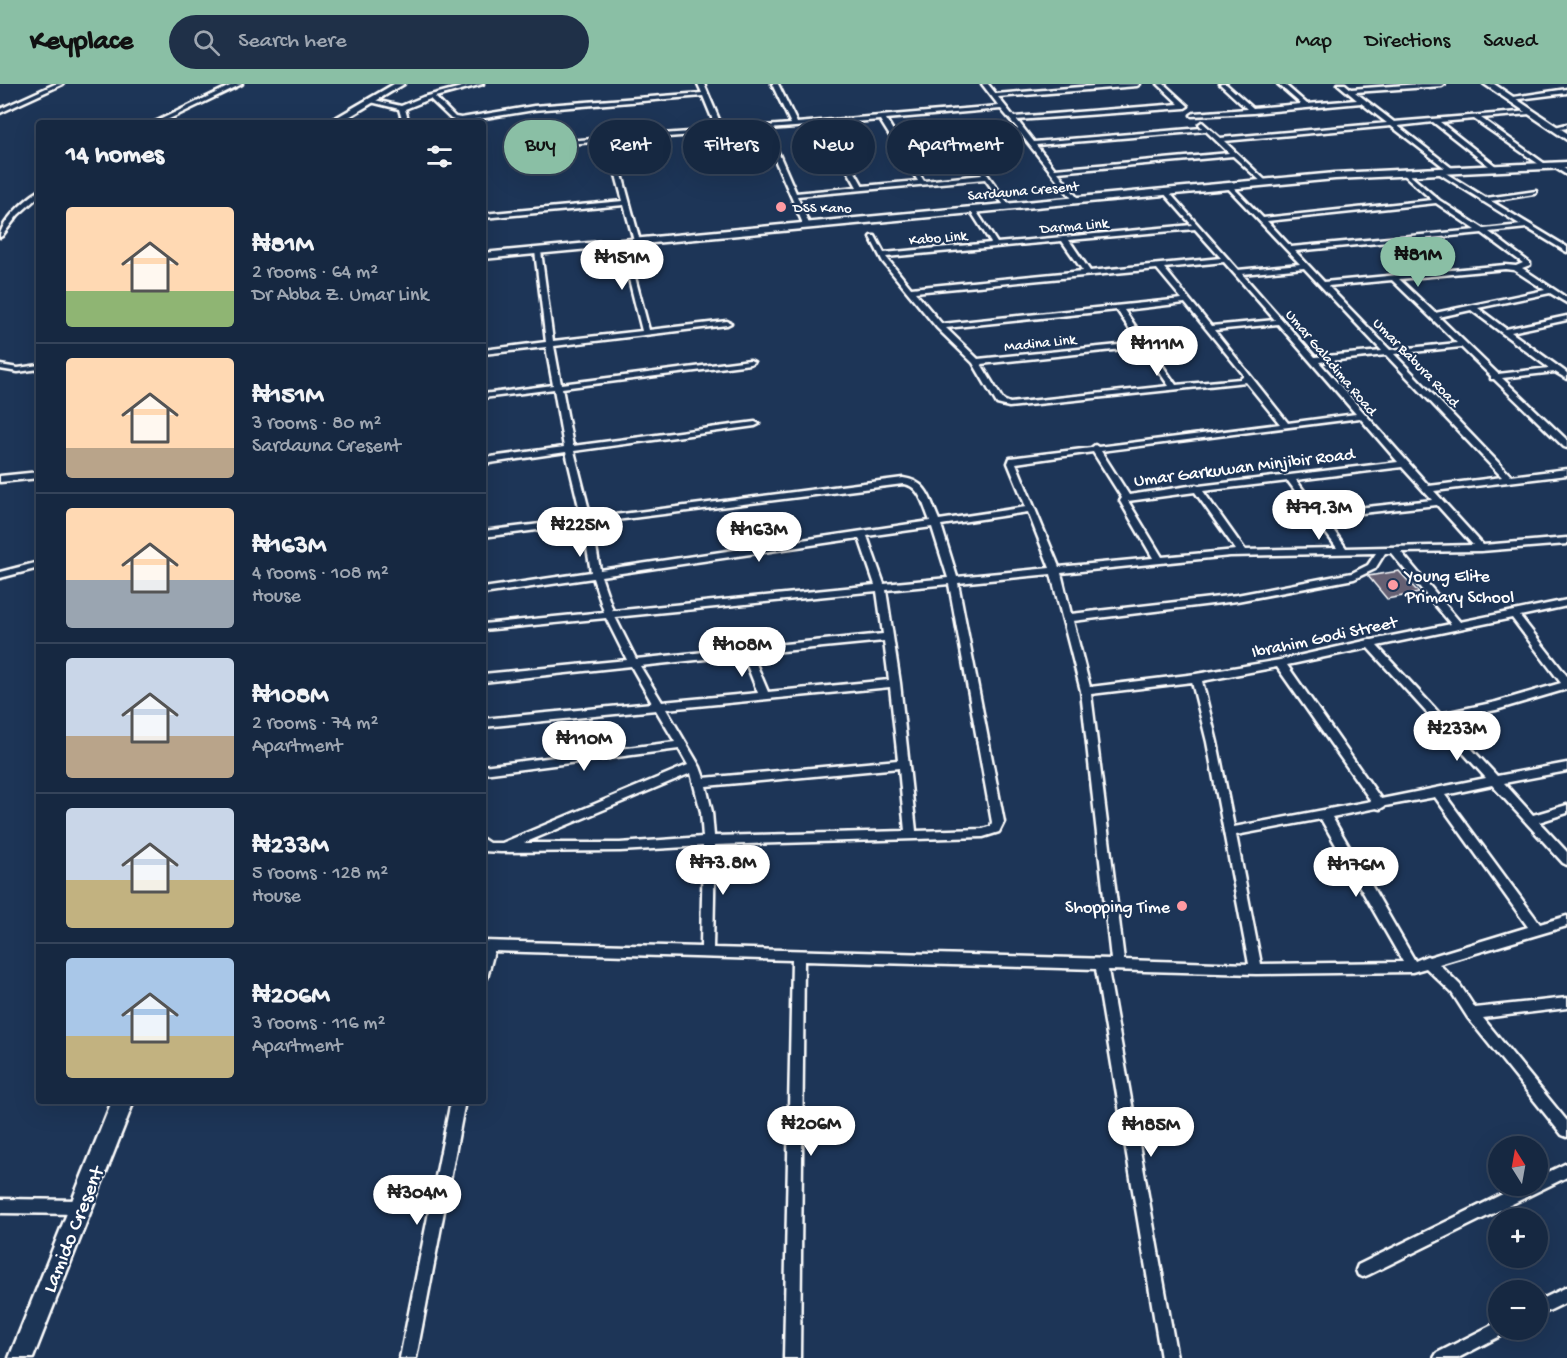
<!DOCTYPE html>
<meta charset="utf-8">
<style>
body{margin:0;font-family:"Gochi Hand",sans-serif;background:#1f3048;color:#f1f3f6;height:100vh;display:flex;flex-direction:column;font-size:22px;white-space:nowrap}
*{box-sizing:border-box;margin:0}
p{font-size:20px;color:#9ea6b1}
.icon{flex:none;width:33px;height:33px;fill:none;stroke:currentColor;stroke-width:2;stroke-linecap:round;stroke-linejoin:round}
.map{position:relative;flex:1;overflow:hidden}
.details{position:absolute;left:36px;top:36px;width:450px;height:984px;display:flex;flex-direction:column;background:#162841;border-radius:6px;box-shadow:0 6px 24px #0002,0 0 0 2px #35445a}
.details>*{flex:none}
.guide{position:absolute;left:504px;top:36px;width:570px;height:54px;display:flex;gap:12px}
.needle{width:39px;rotate:349deg}
.fabs{position:absolute;left:1488px;top:1052px;display:grid;gap:12px}
.fabs a{display:grid;place-items:center;width:60px;height:60px;border-radius:50%;background:#162841;box-shadow:0 6px 24px #0002,0 0 0 2px #35445a;font-size:30px}
.price{position:absolute;translate:-50% -51px;padding:0 14px;border-radius:21px;background:#fff;color:#222;font-size:20px;line-height:39px;filter:drop-shadow(0 2px 3px #0008)}
.price::after{content:'';position:absolute;left:50%;top:36px;width:18px;height:14px;margin-left:-9px;background:inherit;clip-path:polygon(0 0,100% 0,50% 100%)}
.price.selected{background:#8abfa5;color:#111}
ul{padding:0;list-style:none}
li{display:flex;align-items:center;gap:18px;height:150px;padding:0 30px}
li+li{border-top:2px solid #35445a}
li span{display:grid;place-items:center;flex:none;width:168px;height:120px;border-radius:6px;color:#555}
li>.icon{margin-inline-start:auto}
span .icon{width:72px;height:72px;fill:#fffc;stroke-width:1}
li b{font-size:26px}
h2{display:flex;justify-content:space-between;align-items:center;height:72px;padding:0 30px;font-size:26px}
.tag{padding:0 21px;border-radius:27px;background:#162841;box-shadow:0 6px 24px #0002,0 0 0 2px #35445a;font-size:21px;line-height:54px}
.tag.selected{background:#8abfa5;color:#111}
header{display:flex;align-items:center;gap:36px;box-sizing:border-box;height:84px;padding:0 30px;background:#8abfa5;color:#111}
header strong{font-size:28px}
nav{display:flex;gap:33px;margin-inline-start:auto;font-size:21px}
.search{width:420px;height:54px;background:#1f3048;display:flex;align-items:center;gap:15px;box-sizing:border-box;padding:0 21px;border-radius:33px;color:#9ea6b1;font-size:22px}
.map>svg:first-child{display:block}
.building{fill:#656073;stroke:#fff;stroke-width:1.5}
.lines{fill:none;stroke-linecap:round;stroke-linejoin:round}
.street-casing{stroke:#fff;stroke-width:5}
.secondary-casing{stroke:#fff;stroke-width:5}
.street{fill:#1d3557;fill-rule:evenodd}
.secondary{fill:#1d3557;fill-rule:evenodd}
.poi-dot{fill:#ff9aa2;stroke:#1d3557;stroke-width:2}
.labels{text-anchor:middle;stroke-width:4.5;stroke-linejoin:round;paint-order:stroke}
.far-street-label{font-size:15px;fill:#fff;stroke:#1d3557}
.far-poi-label{font-size:15px;fill:#fff;stroke:#1d3557;text-anchor:start}
.street-label{font-size:18px;fill:#fff;stroke:#1d3557}
.poi-label{font-size:18px;fill:#fff;stroke:#1d3557;text-anchor:start}
.near-street-label{font-size:21px;fill:#fff;stroke:#1d3557}
</style>
<header>
<strong>Keyplace</strong>
<div class="search"><svg class="icon" aria-label="search" viewBox="0 0 24 24"><circle cx="10" cy="10" r="6"/><path d="M15 15l6 6"/></svg>Search here</div>
<nav><a>Map</a><a>Directions</a><a>Saved</a></nav>
</header>
<div class="map">
<svg width="1567" height="1274" viewBox="0 0 1567 1274">
<rect width="100%" height="100%" fill="#1d3557"/>
<filter id="ink" filterUnits="userSpaceOnUse"><feTurbulence type="fractalNoise" baseFrequency=".0167" numOctaves="2"/><feDisplacementMap in="SourceGraphic" scale="12" xChannelSelector="R" yChannelSelector="G"/><feConvolveMatrix kernelMatrix="1 2 1 2 8 2 1 2 1" color-interpolation-filters="sRGB"/></filter>
<g filter="url(#ink)">
<path class="building" d="M1399,487L1419,509L1387,515L1368,492Z"/>
<g class="lines">
<g class="street-casing">
<g id="street">
<path d="M55,0H63L0,29V25Z"/>
<path d="M234,0H242L161,39H153Z"/>
<path d="M473,0H483L435,13L455,33L461,34L534,22L702,9L698,0H704L723,45L791,40L772,0H778L797,39L999,22L982,0H988L996,10L1117,0H1140L1137,2L998,13L1014,33L1179,20L1158,0H1164L1188,22L1185,24L1017,36L1034,58L1202,44L1199,40L1202,38L1220,54L1387,39L1361,19L1253,29L1192,32L1191,31L1194,29L1247,25L1220,0H1226L1253,24L1301,20L1278,0H1284L1307,20L1357,16L1338,0H1345L1351,5L1420,0H1445L1442,2L1355,8L1394,38L1532,27V29L1530,30L1481,34L1548,82L1543,83L1474,35L1440,38L1497,83V85H1493L1433,38L1398,42L1453,85V87H1449L1391,42L1224,57L1266,97V99L1264,100L1233,72L1058,88L1079,116L1076,118L1074,117L1020,49L961,54L1010,122V124H1006L985,95L797,112L810,142L807,144L804,142L762,46L613,57L640,157L637,159L634,157L624,121L483,134V130L623,117L607,57L568,60L565,58L566,57L717,46L703,12L534,26L461,38L451,35L430,15L405,25L409,39H403L399,25L367,17L370,15L401,22L423,13ZM1001,25L1018,45L898,55L886,35ZM880,36L918,97L863,102L828,40ZM822,41L857,103L796,109L768,45ZM1206,47L1229,69L1055,85L1036,61ZM955,54L982,91L924,97L900,59Z"/>
<path d="M1567,5V9L1510,16L1507,14Z"/>
<path d="M1567,40V44L1554,46L1551,44Z"/>
<path d="M1554,79L1567,86V91L1552,82L1551,81Z"/>
<path d="M1435,85H1439L1486,114L1536,107V109L1534,110L1491,117L1567,163V168L1565,167L1527,144L1489,148L1530,179V181L1522,184L1567,214V219L1550,209L1478,224L1506,245L1567,232V236L1511,248L1567,289V295L1555,288L1502,294L1567,356V364L1564,363L1494,295H1491V292L1461,263L1394,270L1511,392L1567,385V391L1434,407L1483,461L1567,454V460L1481,467L1401,468L1460,538L1567,516V522L1520,532L1567,592V605L1496,626L1445,636L1497,692L1567,679V687L1504,699L1533,731L1567,721V729L1539,738L1567,768V781L1563,779L1492,701L1445,711L1540,840L1567,832V842L1439,880L1460,901L1475,924L1567,914V924L1483,934L1567,1037V1053L1562,1051L1468,934L1452,909L1426,884L1412,888L1256,890L1108,886L1177,1274H1161L1096,885L804,877L800,1274H784L792,876L494,867L487,894L483,895V857L701,863L703,762L620,767L501,768L483,767V755L489,759H502L688,681L679,665L483,690V682L675,658L656,626L483,643V635L652,619L631,582L483,598V590L627,576L606,534L483,546V540L604,528L593,494L483,510V504L591,488L583,440L483,453V447L582,435L566,368L483,380V374L564,363L554,305L483,314V310L553,301L546,263L483,270V266L546,258L535,167L538,165L541,167L553,257L642,247L620,159L623,157L626,159L649,246L727,237L731,239L727,241L554,262L561,300L750,276L754,278L750,280L562,304L573,362L755,338L759,340L755,342L574,367L591,434L903,394C928,397 930,416 939,436L1026,423L1008,379L1010,374L1091,364L1095,361L1098,363L1280,340L1246,298L1009,323L997,320L973,279L937,244L883,178L870,153L871,152H875L884,169L991,159L970,126L973,124L975,125L997,159L1192,141L1163,108L1162,107L1165,105L1167,106L1238,186L1300,180L1226,102V100H1230L1263,134L1432,116L1402,89L1401,88L1404,86L1439,116L1484,145L1521,141L1484,118L1481,117L1480,115L1435,87ZM1436,119L1476,146L1291,163L1267,137ZM1195,145L1221,174L1090,187L1069,156ZM1482,149L1523,179L1516,182L1505,181L1324,198L1295,167ZM1062,157L1083,187L911,204L886,173ZM1224,178L1275,236L1211,242L1164,184ZM1304,184L1382,267L1315,273L1242,190ZM1157,185L1182,215L942,240L915,208ZM1505,185L1514,186L1545,206L1435,229L1399,195ZM1392,196L1457,259L1390,266L1328,202ZM1185,219L1243,290V293L1240,295L1176,301L1124,226ZM1117,226L1139,259L978,275L946,244ZM1471,226L1549,284L1498,290L1439,233ZM1278,240L1356,330L1288,339L1214,246ZM1142,263L1169,302L1010,319L1003,316L981,280ZM1386,271L1502,393L1429,402L1319,278ZM1360,334L1398,378L1199,402L1196,401L1129,411L1101,367ZM1093,368L1122,414L1120,417L1153,474L1059,483L1016,379ZM1402,383L1432,416L1320,428L1296,396ZM1288,397L1337,464L1245,466L1203,407ZM903,400C920,401 924,423 930,437L600,486L592,439ZM1195,408L1236,466L1162,473L1128,417ZM1437,421L1473,461L1346,464L1324,433ZM1028,428L1050,484L957,493L941,441ZM932,443L948,494L884,500L867,452ZM859,454L875,501L613,527L601,492ZM1376,469L1368,481L1352,489L1237,511L1071,530L1061,489L1230,472ZM1385,469H1391L1451,540L1372,556H1369L1280,576L1196,590L1090,603L1073,537L1237,517L1354,495L1375,485ZM1051,490L1081,607L1111,875L713,864L715,761L983,753L999,748L1004,738L958,499ZM949,500L992,738L991,742L983,745L916,747L900,599L886,506ZM877,507L883,550L636,575L615,533ZM1512,534L1561,599L1496,618L1440,630L1377,562ZM884,557L889,596L768,608L752,570ZM1368,564L1486,694L1381,715L1287,581ZM743,571L758,609L662,618L640,582ZM1277,583L1371,717L1234,743L1217,658L1202,597ZM1192,598L1207,658L1249,880L1124,876L1091,610ZM890,603L898,676L704,694L700,683L666,625ZM899,684L905,747L714,752L712,728L706,702ZM691,689L701,728L703,753L620,759H524ZM1435,713L1528,843L1429,873L1427,872L1415,877L1332,733L1376,724L1380,725L1385,722ZM1321,735L1403,878L1261,880L1236,751Z"/>
<path d="M39,107V112L18,131L2,152L0,153C0,138 27,114 39,107Z"/>
<path d="M0,281L18,284L39,281V285L18,288L0,285Z"/>
<path d="M39,388V394L0,398V392Z"/>
<path d="M39,478V484L0,494V488Z"/>
<path d="M451,1017H465L416,1274H400Z"/>
<path d="M1567,1079V1093L1368,1191L1363,1193L1358,1191L1356,1186L1358,1181L1521,1101H1538V1093Z"/>
<path d="M0,1115L81,1116L86,1118L88,1123L86,1128L81,1130L0,1129Z"/>
<path d="M1567,1203V1218L1538,1232V1217Z"/>
<path d="M1498,1238V1245H1507L1504,1250L1458,1274H1434L1437,1269Z"/>
</g>
</g>
<g class="secondary-casing">
<g id="secondary">
<path d="M394,0H404L339,39H327Z"/>
<path d="M1484,0H1494L1567,49V56Z"/>
<path d="M1567,78V84L1335,95L483,175V169L1335,89Z"/>
<path d="M112,1017H134L33,1274H9Z"/>
</g>
</g>
<use href="#street" class="street"/>
<use href="#secondary" class="secondary"/>
</g>
</g>
<g class="poi-dot">
<circle cx="781" cy="123" r="6"/>
<circle cx="1393" cy="501" r="6"/>
<circle cx="1182" cy="822" r="6"/>
</g>
<g class="labels">
<g class="far-street-label">
<text transform="translate(1023 106) rotate(-5)" y="5">Sardauna Cresent</text>
<text transform="translate(1074 141) rotate(-5)" y="5">Darma Link</text>
<text transform="translate(938 153) rotate(-5)" y="5">Kabo Link</text>
<text transform="translate(1040 258) rotate(-6)" y="5">Madina Link</text>
<text transform="translate(1332 278) rotate(50)" y="5">Umar Galadima Road</text>
<text transform="translate(1417 278) rotate(46)" y="5">Umar Babura Road</text>
</g>
<g class="far-poi-label">
<text x="793" y="128">DSS Kano</text>
</g>
<g class="street-label">
<text transform="translate(1244 382) rotate(-7)" y="6">Umar Garkuwan Minjibir Road</text>
<text transform="translate(1324 552) rotate(-12)" y="6">Ibrahim Godi Street</text>
</g>
<g class="poi-label">
<text x="1405" y="497">Young Elite<tspan x="1405" dy="21">Primary School</tspan></text>
<text x="1170" y="828" text-anchor="end">Shopping Time</text>
</g>
<g class="near-street-label">
<text transform="translate(72 1145) rotate(-68)" y="7">Lamido Cresent</text>
</g>
</g>
</svg>
<div class="fabs">
<a><svg class="needle" viewBox="-14 -14 28 28"><path d="M0-13l5 13h-10z" fill="#e53935"/><path d="M0 13l5-13h-10z" fill="#9ea6b1"/></svg></a>
<a>+</a>
<a>−</a>
</div>
<b class="price selected" style="left:1418px;top:204px">₦81M</b>
<b class="price" style="left:622px;top:207px">₦151M</b>
<b class="price" style="left:1157px;top:293px">₦111M</b>
<b class="price" style="left:1319px;top:457px">₦79.3M</b>
<b class="price" style="left:580px;top:474px">₦225M</b>
<b class="price" style="left:759px;top:479px">₦163M</b>
<b class="price" style="left:742px;top:594px">₦108M</b>
<b class="price" style="left:1457px;top:678px">₦233M</b>
<b class="price" style="left:584px;top:688px">₦110M</b>
<b class="price" style="left:723px;top:812px">₦73.8M</b>
<b class="price" style="left:1356px;top:814px">₦176M</b>
<b class="price" style="left:811px;top:1073px">₦206M</b>
<b class="price" style="left:1151px;top:1074px">₦185M</b>
<b class="price" style="left:417px;top:1142px">₦304M</b>
<div class="guide">
<a class="tag selected">Buy</a>
<a class="tag">Rent</a>
<a class="tag">Filters</a>
<a class="tag">New</a>
<a class="tag">Apartment</a>
</div>
<section class="details">
<h2>14 homes<svg class="icon" aria-label="filters" viewBox="0 0 24 24"><path d="M4 7h16M4 17h16"/><circle cx="9" cy="7" r="2"/><circle cx="15" cy="17" r="2"/></svg></h2>
<ul>
<li><span style="background:linear-gradient(#ffd9b3 70%,#8fb573 0)"><svg class="icon" aria-label="home" viewBox="0 0 24 24"><path d="M3 11l9-7 9 7M6 9v11h12V9"/></svg></span><div><b>₦81M</b><p>2 rooms · 64 m²</p><p>Dr Abba Z. Umar Link</p></div></li>
<li><span style="background:linear-gradient(#ffd9b3 75%,#b9a48a 0)"><svg class="icon" aria-label="home" viewBox="0 0 24 24"><path d="M3 11l9-7 9 7M6 9v11h12V9"/></svg></span><div><b>₦151M</b><p>3 rooms · 80 m²</p><p>Sardauna Cresent</p></div></li>
<li><span style="background:linear-gradient(#ffd9b3 60%,#9aa5b1 0)"><svg class="icon" aria-label="home" viewBox="0 0 24 24"><path d="M3 11l9-7 9 7M6 9v11h12V9"/></svg></span><div><b>₦163M</b><p>4 rooms · 108 m²</p><p>House</p></div></li>
<li><span style="background:linear-gradient(#c9d6e8 65%,#b9a48a 0)"><svg class="icon" aria-label="home" viewBox="0 0 24 24"><path d="M3 11l9-7 9 7M6 9v11h12V9"/></svg></span><div><b>₦108M</b><p>2 rooms · 74 m²</p><p>Apartment</p></div></li>
<li><span style="background:linear-gradient(#c9d6e8 60%,#c2b280 0)"><svg class="icon" aria-label="home" viewBox="0 0 24 24"><path d="M3 11l9-7 9 7M6 9v11h12V9"/></svg></span><div><b>₦233M</b><p>5 rooms · 128 m²</p><p>House</p></div></li>
<li><span style="background:linear-gradient(#a9c7e8 65%,#c2b280 0)"><svg class="icon" aria-label="home" viewBox="0 0 24 24"><path d="M3 11l9-7 9 7M6 9v11h12V9"/></svg></span><div><b>₦206M</b><p>3 rooms · 116 m²</p><p>Apartment</p></div></li>
</ul>
</section>
</div>
